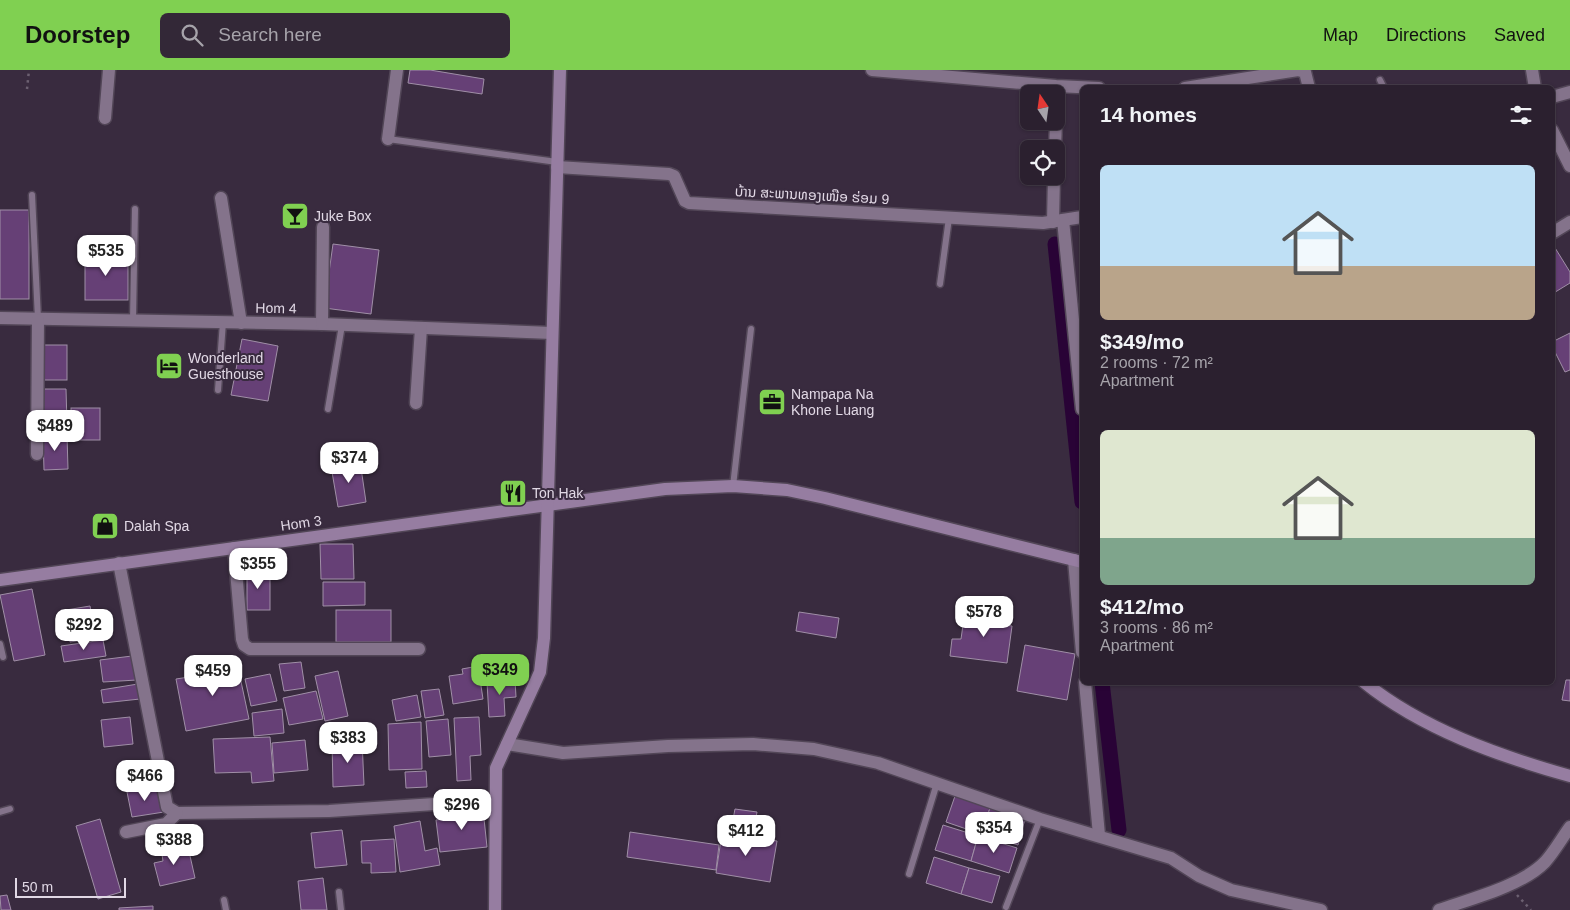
<!DOCTYPE html>
<meta charset="utf-8">
<style>
body{margin:0;font-family:Arial,"Noto Sans Lao",sans-serif;background:#332837;color:#f1f3f6;height:100vh;display:flex;flex-direction:column;font-size:19px;white-space:nowrap}
*{box-sizing:border-box;margin:0}
p{font-size:16px;color:#a6a3aa}
.icon{flex:none;width:28px;height:28px;fill:none;stroke:currentColor;stroke-width:2;stroke-linecap:round;stroke-linejoin:round}
.map{position:relative;flex:1;overflow:hidden}
.panel{position:absolute;left:1080px;top:15px;width:475px;height:600px;display:flex;flex-direction:column;background:#2b202f;border-radius:8px;box-shadow:0 1px 4px #0004,0 0 0 1px #473e4b}
.panel>*{flex:none}
.needle{width:32px;rotate:347deg}
.buttons{position:absolute;left:1020px;top:15px;display:grid;gap:10px}
.buttons a{display:grid;place-items:center;width:45px;height:45px;border-radius:8px;background:#2b202f;box-shadow:0 1px 4px #0004,0 0 0 1px #473e4b;font-size:25px}
.scale{position:absolute;left:15px;bottom:12px;width:111px;box-sizing:border-box;padding-left:5px;border:2px solid #e1d8e5;border-top:0;font-size:14px;line-height:18px;white-space:nowrap;color:#e1d8e5;-webkit-text-stroke:4px #392b3f;paint-order:stroke}
.price{position:absolute;translate:-50% -42px;padding:0 11px;border-radius:10px;background:#fff;color:#222;font-size:16px;line-height:32px;filter:drop-shadow(0 1px 2px #0008)}
.price::after{content:'';position:absolute;left:50%;top:30px;width:15px;height:11px;margin-left:-8px;background:inherit;clip-path:polygon(0 0,100% 0,50% 100%)}
.price.on{background:#80d051;color:#111}
ul{padding:0;list-style:none}
li{display:grid;align-content:center;gap:10px;height:265px;padding:0 20px}
li span{display:grid;place-items:center;height:155px;border-radius:8px;color:#555}
li>.icon{margin-inline-start:auto}
span .icon{width:90px;height:90px;fill:#fffc;stroke-width:1}
li b{font-size:21px}
h2{display:flex;justify-content:space-between;align-items:center;height:60px;padding:0 20px;font-size:21px}
header{display:flex;align-items:center;gap:30px;box-sizing:border-box;height:70px;padding:0 25px;background:#80d051;color:#111}
header strong{font-size:24px}
nav{display:flex;gap:28px;margin-inline-start:auto;font-size:18px}
.search{width:350px;height:45px;background:#332837;display:flex;align-items:center;gap:12px;box-sizing:border-box;padding:0 18px;border-radius:8px;color:#a6a3aa;font-size:19px}
.map>svg:first-child{display:block}
.lines{fill:none;stroke-linecap:round;stroke-linejoin:round}
.canal{stroke:#290336;stroke-width:15}
.building{fill:#664076;stroke:#a08fa7}
.lane-casing{stroke:#524657;stroke-width:9}
.street-casing{stroke:#524657;stroke-width:15}
.secondary-casing{stroke:#524657;stroke-width:15}
.path{stroke:#6c6071;stroke-width:2.5;stroke-dasharray:2.5 4;stroke-linecap:butt}
.lane{stroke:#84738b;stroke-width:6}
.street{stroke:#84738b;stroke-width:12}
.secondary{stroke:#967da1;stroke-width:12}
.labels{text-anchor:middle;stroke-width:4;stroke-linejoin:round;paint-order:stroke}
.street-label{font-size:14px;fill:#e1d8e5;stroke:#392b3f}
.poi-label{font-size:14px;fill:#e1d8e5;stroke:#392b3f;text-anchor:start}
</style>
<header>
<strong>Doorstep</strong>
<div class="search"><svg class="icon" aria-label="search" viewBox="0 0 24 24"><circle cx="10" cy="10" r="6"/><path d="M15 15l6 6"/></svg>Search here</div>
<nav><a>Map</a><a>Directions</a><a>Saved</a></nav>
</header>
<div class="map">
<svg width="1570" height="840" viewBox="0 0 1570 840">
<rect width="100%" height="100%" fill="#392b3f"/>
<g class="lines">
<g class="canal">
<path d="M1055,174L1082,432"/>
<path d="M1102,612L1119,760"/>
</g>
</g>
<g class="building">
<path d="M410,0H430L484,9L482,24L408,13Z"/>
<rect x="0" y="140" width="29" height="89"/>
<path d="M1552,173L1570,202V213L1552,224Z"/>
<path d="M333,174L379,180L371,244L324,238Z"/>
<rect x="85" y="185" width="43" height="45"/>
<path d="M1570,263V300L1565,302L1552,276V272Z"/>
<path d="M242,269L278,276L268,331L231,325Z"/>
<rect x="43" y="275" width="24" height="35"/>
<path d="M43,319H66L67,354H43Z"/>
<rect x="71" y="338" width="29" height="32"/>
<path d="M43,365H67L68,399L44,400Z"/>
<path d="M360,391L366,432L338,437L331,396Z"/>
<path d="M320,474H353L354,509H321Z"/>
<rect x="247" y="499" width="23" height="41"/>
<path d="M323,512H365V535L323,536Z"/>
<path d="M32,519L45,585L14,591L0,525Z"/>
<path d="M90,536L96,568L70,572L69,565L61,566L59,552L68,551L66,540Z"/>
<path d="M982,536L999,538L998,550H1004L1003,555L1012,556L1007,593L950,586L952,569H961L964,548L972,549L973,544L981,545Z"/>
<rect x="336" y="540" width="55" height="32"/>
<path d="M799,542L839,548L836,568L796,561Z"/>
<path d="M103,570L106,586L64,592L61,576Z"/>
<path d="M1025,575L1075,584L1067,630L1017,621Z"/>
<path d="M132,586L137,610L103,612L100,590Z"/>
<path d="M236,588L249,649L186,661L176,609L208,604L207,593Z"/>
<path d="M301,592L305,618L284,621L279,594Z"/>
<path d="M478,596L483,629L453,634L449,606L463,604L462,599Z"/>
<path d="M338,601L348,646L325,651L315,606Z"/>
<path d="M270,604L277,631L251,636L245,609Z"/>
<path d="M515,610L516,627L504,628L505,646L489,647L487,612Z"/>
<path d="M1566,610H1570V631L1562,630Z"/>
<path d="M138,614L140,629L103,633L101,620Z"/>
<path d="M439,619L444,645L425,648L421,621Z"/>
<path d="M316,621L323,649L289,655L283,628Z"/>
<path d="M417,625L421,647L396,651L392,630Z"/>
<path d="M282,639L284,663L254,666L252,643Z"/>
<path d="M130,647L133,674L104,677L101,650Z"/>
<path d="M479,647L481,685L470,686L471,710L457,711L454,648Z"/>
<path d="M448,649L451,685L429,687L426,651Z"/>
<path d="M421,652L422,699L389,700L388,654Z"/>
<path d="M270,667L274,711L252,713L251,702L215,703L213,669Z"/>
<path d="M305,670L308,700L274,703L272,673Z"/>
<path d="M362,670L364,715L333,717L332,672Z"/>
<path d="M426,701L427,717L406,718L405,702Z"/>
<path d="M158,716L164,742L132,747L127,722Z"/>
<path d="M955,726L990,738L981,764L946,752Z"/>
<path d="M990,738L1025,749L1018,775L981,764Z"/>
<path d="M483,739L487,777L440,782L436,750L451,748L450,743Z"/>
<path d="M735,739L757,742L753,764L731,760Z"/>
<path d="M100,749L121,822L98,829L76,756Z"/>
<path d="M420,751L425,781L437,778L440,795L400,802L394,756Z"/>
<path d="M943,755L978,766L971,791L935,780Z"/>
<path d="M342,760L347,795L315,798L311,763Z"/>
<path d="M630,762L719,775L716,800L627,787Z"/>
<path d="M722,763L777,771L770,812L716,803Z"/>
<path d="M978,766L1017,778L1009,803L971,791Z"/>
<path d="M394,769L396,802L371,803V793H362L361,771Z"/>
<path d="M173,776L174,780L188,777L195,808L160,816L154,793L163,791L161,778Z"/>
<path d="M934,787L969,798L961,824L926,813Z"/>
<path d="M969,798L1000,806L992,833L961,824Z"/>
<path d="M323,808L327,840H301L298,811Z"/>
<path d="M7,825L11,840H1L0,826Z"/>
<path d="M153,836V840H119V838Z"/>
</g>
<g class="lines">
<g class="lane-casing">
<g id="lane">
<path d="M1380,10L1384,18"/>
<path d="M388,69L557,92"/>
<path d="M32,125L38,249"/>
<path d="M940,214L949,148"/>
<path d="M133,250L135,139"/>
<path d="M218,320L223,252"/>
<path d="M328,339L342,255"/>
<path d="M733,416L751,259"/>
<path d="M0,574L3,587"/>
<path d="M0,742L10,739"/>
<path d="M909,804L937,713"/>
<path d="M339,822L341,840"/>
<path d="M224,830L226,840"/>
<path d="M1006,837L1040,749"/>
</g>
</g>
<g class="street-casing">
<g id="street">
<path d="M872,0L1056,16L1099,18"/>
<path d="M1532,0L1535,18"/>
<path d="M1185,18L1298,0L1305,2L1309,18"/>
<path d="M1552,27L1570,22"/>
<path d="M105,48L109,0"/>
<path d="M1552,60L1570,96"/>
<path d="M388,69L397,0"/>
<path d="M1055,79L1056,51"/>
<path d="M557,97L669,104L674,106L685,131L689,133L1043,153L1082,147"/>
<path d="M221,128L241,253"/>
<path d="M1063,150L1082,339"/>
<path d="M1053,152L1054,106"/>
<path d="M1552,163L1570,152"/>
<path d="M0,248L322,254L552,263"/>
<path d="M322,254L323,157"/>
<path d="M416,333L421,258"/>
<path d="M37,384L38,250"/>
<path d="M234,478L242,569L244,575L250,579H419"/>
<path d="M1074,490L1082,582"/>
<path d="M119,493L167,737L177,743L329,741L495,730"/>
<path d="M1085,612L1099,765"/>
<path d="M507,674L563,683L668,676L753,674L814,679L878,693L1040,749L1171,788L1199,806L1231,820L1321,840"/>
<path d="M126,762L166,754L177,743"/>
<path d="M1439,840C1470,829 1522,816 1545,792C1554,782 1562,768 1570,757"/>
</g>
</g>
<g class="secondary-casing">
<g id="secondary">
<path d="M0,510L665,419L733,416L787,420L825,428L1082,492"/>
<path d="M1364,612C1422,659 1499,686 1570,706"/>
<path d="M495,840L496,698L540,602L544,568L560,0"/>
</g>
</g>
<g class="path">
<path d="M27,19L29,0"/>
<path d="M1517,825L1531,840"/>
</g>
<use href="#lane" class="lane"/>
<use href="#street" class="street"/>
<use href="#secondary" class="secondary"/>
</g>
<defs>
<g id="bar-square" transform="scale(1.4375)"><rect x="-9" y="-9" width="18" height="18" rx="4" fill="#80d051" stroke="#392b3f"/><path d="M-6-5H6L.8 .8V4.5H3.5V6h-7V4.5H-.8V.8Z" fill="#111"/></g>
<g id="hotel-square" transform="scale(1.4375)"><rect x="-9" y="-9" width="18" height="18" rx="4" fill="#80d051" stroke="#392b3f"/><path d="M-6-4.5h1.5V1H6V5H4.5V3h-9V5H-6ZM-4 0a1.8 1.8 0 1 1 3.6 0ZM.5 0V-2.5h3Q6-2.5 6 0Z" fill="#111"/></g>
<g id="office-square" transform="scale(1.4375)"><rect x="-9" y="-9" width="18" height="18" rx="4" fill="#80d051" stroke="#392b3f"/><path d="M-6-3h4V-5.5h4V-3h4V5H-6ZM-1-4.5V-3h2v-1.5ZM-6 0V1H6V0Z" fill="#111"/></g>
<g id="restaurant-square" transform="scale(1.4375)"><rect x="-9" y="-9" width="18" height="18" rx="4" fill="#80d051" stroke="#392b3f"/><path d="M-5-6h1v4h1v-4h1v4h1v-4h1v5L-1.5 .5V6h-2V.5L-5-1ZM5-6V6H3V1.5H1.5Q1.5-4 5-6Z" fill="#111"/></g>
<g id="shop-square" transform="scale(1.4375)"><rect x="-9" y="-9" width="18" height="18" rx="4" fill="#80d051" stroke="#392b3f"/><path d="M-5-2.5h2.3a2.7 3.5 0 0 1 5.4 0H5L5.5 6h-11ZM-1.5-2.5h3a1.5 2.3 0 0 0-3 0Z" fill="#111"/></g>
</defs>
<g fill-rule="evenodd">
<use href="#bar-square" x="295" y="146"/>
<use href="#hotel-square" x="169" y="296"/>
<use href="#office-square" x="772" y="332"/>
<use href="#restaurant-square" x="513" y="423"/>
<use href="#shop-square" x="105" y="456"/>
</g>
<g class="labels">
<g class="street-label">
<text transform="translate(812 125) rotate(3)" y="5">ບ້ານ ສະພານທອງເໜືອ ຮ່ອມ 9</text>
<text transform="translate(276 238) rotate(1)" y="5">Hom 4</text>
<text transform="translate(301 453) rotate(-8)" y="5">Hom 3</text>
</g>
<g class="poi-label">
<text x="314" y="151">Juke Box</text>
<text x="188" y="293">Wonderland<tspan x="188" dy="16">Guesthouse</tspan></text>
<text x="791" y="329">Nampapa Na<tspan x="791" dy="16">Khone Luang</tspan></text>
<text x="532" y="428">Ton Hak</text>
<text x="124" y="461">Dalah Spa</text>
</g>
</g>
</svg>
<div class="buttons">
<a><svg class="needle" viewBox="-14 -14 28 28"><path d="M0-13l5 13h-10z" fill="#e53935"/><path d="M0 13l5-13h-10z" fill="#a6a3aa"/></svg></a>
<a><svg class="icon" aria-label="locate" viewBox="0 0 24 24"><circle cx="12" cy="12" r="6"/><path d="M12 2v4M12 18v4M2 12h4M18 12h4"/></svg></a>
</div>
<div class="scale">50 m</div>
<b class="price" style="left:106px;top:207px">$535</b>
<b class="price" style="left:55px;top:382px">$489</b>
<b class="price" style="left:349px;top:414px">$374</b>
<b class="price" style="left:258px;top:520px">$355</b>
<b class="price" style="left:984px;top:568px">$578</b>
<b class="price" style="left:84px;top:581px">$292</b>
<b class="price on" style="left:500px;top:626px">$349</b>
<b class="price" style="left:213px;top:627px">$459</b>
<b class="price" style="left:348px;top:694px">$383</b>
<b class="price" style="left:145px;top:732px">$466</b>
<b class="price" style="left:462px;top:761px">$296</b>
<b class="price" style="left:994px;top:784px">$354</b>
<b class="price" style="left:746px;top:787px">$412</b>
<b class="price" style="left:174px;top:796px">$388</b>
<section class="panel">
<h2>14 homes<svg class="icon" aria-label="filters" viewBox="0 0 24 24"><path d="M4 7h16M4 17h16"/><circle cx="9" cy="7" r="2"/><circle cx="15" cy="17" r="2"/></svg></h2>
<ul>
<li><span style="background:linear-gradient(#bfe0f5 65%,#b9a48a 0)"><svg class="icon" aria-label="home" viewBox="0 0 24 24"><path d="M3 11l9-7 9 7M6 9v11h12V9"/></svg></span><div><b>$349/mo</b><p>2 rooms · 72 m²</p><p>Apartment</p></div></li>
<li><span style="background:linear-gradient(#dfe7d0 70%,#7fa58c 0)"><svg class="icon" aria-label="home" viewBox="0 0 24 24"><path d="M3 11l9-7 9 7M6 9v11h12V9"/></svg></span><div><b>$412/mo</b><p>3 rooms · 86 m²</p><p>Apartment</p></div></li>
</ul>
</section>
</div>
